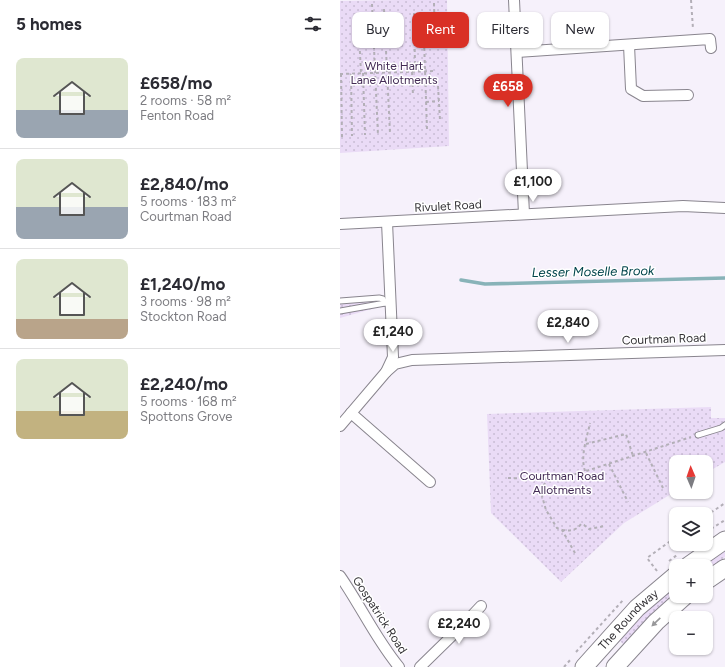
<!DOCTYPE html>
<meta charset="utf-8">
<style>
body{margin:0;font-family:Figtree,sans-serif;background:#f7f7f7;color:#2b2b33;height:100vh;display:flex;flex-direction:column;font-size:15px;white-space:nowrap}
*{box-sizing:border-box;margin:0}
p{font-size:13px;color:#7c7c81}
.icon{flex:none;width:22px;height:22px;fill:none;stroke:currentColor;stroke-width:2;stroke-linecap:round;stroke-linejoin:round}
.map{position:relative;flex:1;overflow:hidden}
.drawer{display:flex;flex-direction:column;background:#fff;width:340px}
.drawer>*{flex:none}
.banner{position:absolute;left:12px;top:12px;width:313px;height:36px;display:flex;gap:8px}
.needle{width:26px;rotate:358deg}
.tools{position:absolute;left:329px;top:455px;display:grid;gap:8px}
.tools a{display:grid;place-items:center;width:44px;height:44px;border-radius:8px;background:#fff;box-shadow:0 1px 3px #0004;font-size:20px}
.price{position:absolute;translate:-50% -34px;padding:0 9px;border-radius:14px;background:#fff;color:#222;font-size:13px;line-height:26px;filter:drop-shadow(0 1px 2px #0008)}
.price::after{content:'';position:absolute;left:50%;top:24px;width:12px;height:9px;margin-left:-6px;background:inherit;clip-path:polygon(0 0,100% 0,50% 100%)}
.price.active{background:#d93025;color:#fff}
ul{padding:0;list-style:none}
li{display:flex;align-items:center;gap:12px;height:100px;padding:0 16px}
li+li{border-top:1px solid #e1e1e2}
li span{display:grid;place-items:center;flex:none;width:112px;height:80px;border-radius:8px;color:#555}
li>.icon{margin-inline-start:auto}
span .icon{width:48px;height:48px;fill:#fffc;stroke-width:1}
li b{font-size:17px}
h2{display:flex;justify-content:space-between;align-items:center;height:48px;padding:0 16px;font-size:17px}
.pill{padding:0 14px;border-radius:8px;background:#fff;box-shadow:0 1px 3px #0004;font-size:14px;line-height:36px}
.pill.active{background:#d93025;color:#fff}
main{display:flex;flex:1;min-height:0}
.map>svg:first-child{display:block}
.green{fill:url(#green-dots)}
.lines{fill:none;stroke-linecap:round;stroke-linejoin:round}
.stream{stroke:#88b3b8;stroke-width:3.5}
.service-casing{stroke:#89858e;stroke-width:7}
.minor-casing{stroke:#89858e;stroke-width:12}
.primary-casing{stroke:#89858e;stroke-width:19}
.path{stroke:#b3afb7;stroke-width:2;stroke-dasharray:3 3;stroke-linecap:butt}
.service{stroke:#fff;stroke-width:5}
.minor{stroke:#fff;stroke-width:10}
.primary{stroke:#fff;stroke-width:17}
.oneway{fill:#98989a}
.labels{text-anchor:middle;stroke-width:3;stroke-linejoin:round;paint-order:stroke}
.park-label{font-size:12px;fill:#432b55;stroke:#fff}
.street-label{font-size:12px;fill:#323034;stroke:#fff}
.water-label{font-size:13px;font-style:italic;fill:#00444b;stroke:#fff}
</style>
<main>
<section class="drawer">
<h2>5 homes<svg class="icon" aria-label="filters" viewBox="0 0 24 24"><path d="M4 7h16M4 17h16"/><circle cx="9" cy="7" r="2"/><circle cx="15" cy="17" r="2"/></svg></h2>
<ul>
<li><span style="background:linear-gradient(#dfe7d0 65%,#9aa5b1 0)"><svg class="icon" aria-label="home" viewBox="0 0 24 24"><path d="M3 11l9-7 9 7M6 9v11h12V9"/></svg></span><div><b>£658/mo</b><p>2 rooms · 58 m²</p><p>Fenton Road</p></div></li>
<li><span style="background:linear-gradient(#dfe7d0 60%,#9aa5b1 0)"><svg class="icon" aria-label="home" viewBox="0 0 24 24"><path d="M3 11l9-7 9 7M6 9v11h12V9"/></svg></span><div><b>£2,840/mo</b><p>5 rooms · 183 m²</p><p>Courtman Road</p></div></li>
<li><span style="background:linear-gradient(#dfe7d0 75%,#b9a48a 0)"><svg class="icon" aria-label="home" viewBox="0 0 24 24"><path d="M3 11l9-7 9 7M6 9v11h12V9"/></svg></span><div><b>£1,240/mo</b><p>3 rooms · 98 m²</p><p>Stockton Road</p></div></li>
<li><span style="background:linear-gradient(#dfe7d0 65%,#c2b280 0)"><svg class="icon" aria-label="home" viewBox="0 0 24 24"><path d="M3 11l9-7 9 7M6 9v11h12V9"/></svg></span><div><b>£2,240/mo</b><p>5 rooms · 168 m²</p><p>Spottons Grove</p></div></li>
</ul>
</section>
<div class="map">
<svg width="385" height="667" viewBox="0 0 385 667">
<defs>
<pattern id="green-dots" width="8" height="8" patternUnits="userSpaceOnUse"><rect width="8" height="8" fill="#eadbf6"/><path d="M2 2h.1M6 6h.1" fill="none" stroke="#c9bcd4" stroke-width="1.8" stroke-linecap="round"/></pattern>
</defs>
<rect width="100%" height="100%" fill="#f6f1fb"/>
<g class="green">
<path d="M60,0H107L109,146L0,153V1Z"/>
<path d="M39,300V307L0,318V304Z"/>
<path d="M371,407V418H385V462L366,473V462H336V491L284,523L221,582L151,513L147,414Z"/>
<path d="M385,546V557L366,571V566H357Z"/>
<path d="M336,583V596L284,645L278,639L304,611Z"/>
</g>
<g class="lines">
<path class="stream" d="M121,280L145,284L385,278"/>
<g class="service-casing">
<g id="service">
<path d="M0,301L39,298L43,299L45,303"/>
<path d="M0,311L51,302"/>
<path d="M358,435L381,428L385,425"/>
</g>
</g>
<g class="minor-casing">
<g id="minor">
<path d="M174,0L184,214"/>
<path d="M289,45L291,89L303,96L348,95"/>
<path d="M177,52L370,39L371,48"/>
<path d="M0,224L343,206L385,208"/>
<path d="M46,372L55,364L72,360L385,350"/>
<path d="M11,413L90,482"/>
<path d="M0,426L46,372L53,357L47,222"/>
<path d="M0,576C21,606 35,638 59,667"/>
<path d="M80,667L124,624L141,606"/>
</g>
</g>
<g class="primary-casing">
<g id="primary">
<path d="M348,566L385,540"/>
<path d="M366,581L385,568"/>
<path id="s1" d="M244,667L297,608L336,575"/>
<path d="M275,667L316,622L345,596"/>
</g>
</g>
<g class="path">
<path d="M351,0L353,29"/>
<path d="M94,3L95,45L106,44"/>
<path d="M32,4L38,135"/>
<path d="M44,9L50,133"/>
<path d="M74,13L75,65"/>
<path d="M18,15L21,73"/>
<path d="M75,30L95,31"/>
<path d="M72,72L73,96"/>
<path d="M23,73L25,135"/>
<path d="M0,74L96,71"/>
<path d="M1,74L2,137"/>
<path d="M11,74L12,136"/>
<path d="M98,86L100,120"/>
<path d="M86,102L99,101"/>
<path d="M87,129L84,40L95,39"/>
<path d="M246,444L286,434L293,456"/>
<path d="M306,453L323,488"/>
<path d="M269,464L288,502"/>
<path d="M245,471C240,456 247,438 250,423"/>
<path d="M168,478L207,479"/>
<path d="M366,516L385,503"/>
<path d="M222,530C229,531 236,531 241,524L244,525L249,529L265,526"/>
<path d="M366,532L385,520"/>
<path d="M343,550L351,544"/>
<path d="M235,553L222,530L217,528L206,510L202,496L203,487L207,479L224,474H237L351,437"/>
<path d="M329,561L337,555"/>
<path d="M317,571L307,558L336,537"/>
<path d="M236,652L284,599"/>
<path d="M224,667L231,659"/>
</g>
<use href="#service" class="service"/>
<use href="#minor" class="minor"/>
<use href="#primary" class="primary"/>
</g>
<defs><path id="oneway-solid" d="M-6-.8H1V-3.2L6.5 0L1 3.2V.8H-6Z"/></defs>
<use class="oneway" href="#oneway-solid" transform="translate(316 622) rotate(136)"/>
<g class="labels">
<g class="park-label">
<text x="54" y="70">White Hart<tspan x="54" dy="14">Lane Allotments</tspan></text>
<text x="222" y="480">Courtman Road<tspan x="222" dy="14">Allotments</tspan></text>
</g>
<g class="street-label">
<text transform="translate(108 206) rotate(-3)" y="4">Rivulet Road</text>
<text transform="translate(324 339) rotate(-2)" y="4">Courtman Road</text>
<text transform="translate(40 615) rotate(57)" y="4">Gospatrick Road</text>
<text dy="4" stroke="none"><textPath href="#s1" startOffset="65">The Roundway</textPath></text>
</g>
<g class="water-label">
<text transform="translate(253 271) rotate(-1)" y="5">Lesser Moselle Brook</text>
</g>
</g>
</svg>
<div class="tools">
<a><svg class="needle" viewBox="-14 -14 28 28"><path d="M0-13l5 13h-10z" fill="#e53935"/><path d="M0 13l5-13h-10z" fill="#7c7c81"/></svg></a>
<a><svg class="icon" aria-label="layers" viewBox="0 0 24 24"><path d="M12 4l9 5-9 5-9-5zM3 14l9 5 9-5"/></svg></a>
<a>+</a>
<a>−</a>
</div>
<b class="price active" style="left:168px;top:108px">£658</b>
<b class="price" style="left:193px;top:203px">£1,100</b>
<b class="price" style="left:228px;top:344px">£2,840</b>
<b class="price" style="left:53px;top:353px">£1,240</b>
<b class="price" style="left:119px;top:645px">£2,240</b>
<div class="banner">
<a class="pill">Buy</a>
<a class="pill active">Rent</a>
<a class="pill">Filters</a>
<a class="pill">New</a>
</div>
</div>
</main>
